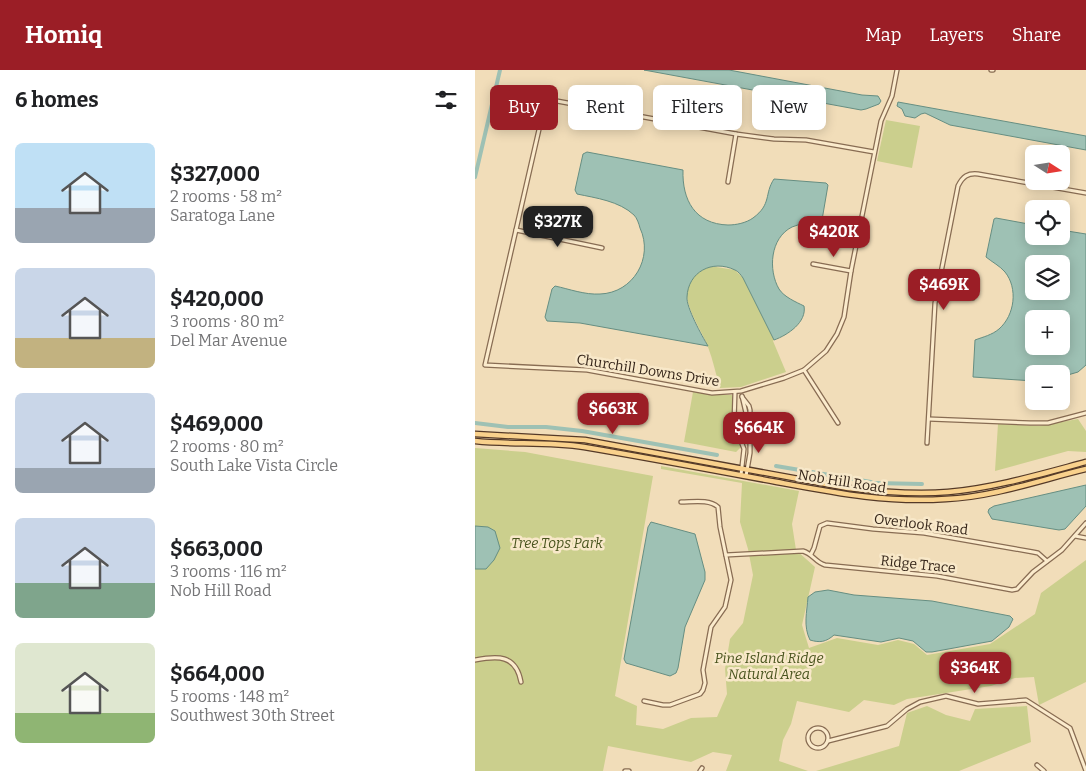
<!DOCTYPE html>
<meta charset="utf-8">
<style>
body{margin:0;font-family:Bitter,serif;background:#f6f6f6;color:#202124;height:100vh;display:flex;flex-direction:column;font-size:19px;white-space:nowrap}
*{box-sizing:border-box;margin:0}
p{font-size:16px;color:#757577}
.icon{flex:none;width:28px;height:28px;fill:none;stroke:currentColor;stroke-width:2;stroke-linecap:round;stroke-linejoin:round}
.map{position:relative;flex:1;overflow:hidden}
.panel{display:flex;flex-direction:column;background:#fff;width:475px}
.panel>*{flex:none}
.banner{position:absolute;left:15px;top:15px;width:475px;height:45px;display:flex;gap:10px}
.needle{width:32px;rotate:102deg}
.fabs{position:absolute;left:550px;top:75px;display:grid;gap:10px}
.fabs a{display:grid;place-items:center;width:45px;height:45px;border-radius:8px;background:#fff;box-shadow:0 2px 12px #0003;font-size:25px}
.price{position:absolute;translate:-50% -42px;padding:0 11px;border-radius:10px;background:#9b1e26;color:#fff;font-size:16px;line-height:32px;filter:drop-shadow(0 1px 2px #0008)}
.price::after{content:'';position:absolute;left:50%;top:30px;width:15px;height:11px;margin-left:-8px;background:inherit;clip-path:polygon(0 0,100% 0,50% 100%)}
.price.active{background:#222;color:#fff}
ul{padding:0;list-style:none}
li{display:flex;align-items:center;gap:15px;height:125px;padding:0 15px}
li span{display:grid;place-items:center;flex:none;width:140px;height:100px;border-radius:8px;color:#555}
li>.icon{margin-inline-start:auto}
span .icon{width:60px;height:60px;fill:#fffc;stroke-width:1}
li b{font-size:21px}
h2{display:flex;justify-content:space-between;align-items:center;height:60px;padding:0 15px;font-size:21px}
.pill{padding:0 18px;border-radius:8px;background:#fff;box-shadow:0 2px 12px #0003;font-size:18px;line-height:45px}
.pill.active{background:#9b1e26;color:#fff}
header{display:flex;align-items:center;gap:30px;box-sizing:border-box;height:70px;padding:0 25px;background:#9b1e26;color:#fff}
header strong{font-size:24px}
nav{display:flex;gap:28px;margin-inline-start:auto;font-size:18px}
main{display:flex;flex:1;min-height:0}
.map>svg:first-child{display:block}
.green{fill:#cbcf8d}
.water{fill:#9ec1b4;stroke:#668e82;fill-rule:evenodd}
.lines{fill:none;stroke-linecap:round;stroke-linejoin:round}
.canal{stroke:#9ec1b4;stroke-width:4}
.minor-casing{stroke:#886c53;stroke-width:5.5}
.major-casing{stroke:#553a28;stroke-width:7}
.minor{stroke:#fbebcc;stroke-width:3}
.major{stroke:#f9d18c;stroke-width:4.5}
.labels{text-anchor:middle;stroke-width:5;stroke-linejoin:round;paint-order:stroke}
.street-label{font-size:14px;fill:#352519;stroke:#f8e8c9}
.park-label{font-size:14px;font-style:italic;fill:#49541e;stroke:#f8e8c9}
</style>
<header>
<strong>Homiq</strong>
<nav><a>Map</a><a>Layers</a><a>Share</a></nav>
</header>
<main>
<section class="panel">
<h2>6 homes<svg class="icon" aria-label="filters" viewBox="0 0 24 24"><path d="M4 7h16M4 17h16"/><circle cx="9" cy="7" r="2"/><circle cx="15" cy="17" r="2"/></svg></h2>
<ul>
<li><span style="background:linear-gradient(#bfe0f5 65%,#9aa5b1 0)"><svg class="icon" aria-label="home" viewBox="0 0 24 24"><path d="M3 11l9-7 9 7M6 9v11h12V9"/></svg></span><div><b>$327,000</b><p>2 rooms · 58 m²</p><p>Saratoga Lane</p></div></li>
<li><span style="background:linear-gradient(#c9d6e8 70%,#c2b280 0)"><svg class="icon" aria-label="home" viewBox="0 0 24 24"><path d="M3 11l9-7 9 7M6 9v11h12V9"/></svg></span><div><b>$420,000</b><p>3 rooms · 80 m²</p><p>Del Mar Avenue</p></div></li>
<li><span style="background:linear-gradient(#c9d6e8 75%,#9aa5b1 0)"><svg class="icon" aria-label="home" viewBox="0 0 24 24"><path d="M3 11l9-7 9 7M6 9v11h12V9"/></svg></span><div><b>$469,000</b><p>2 rooms · 80 m²</p><p>South Lake Vista Circle</p></div></li>
<li><span style="background:linear-gradient(#c9d6e8 65%,#7fa58c 0)"><svg class="icon" aria-label="home" viewBox="0 0 24 24"><path d="M3 11l9-7 9 7M6 9v11h12V9"/></svg></span><div><b>$663,000</b><p>3 rooms · 116 m²</p><p>Nob Hill Road</p></div></li>
<li><span style="background:linear-gradient(#dfe7d0 70%,#8fb573 0)"><svg class="icon" aria-label="home" viewBox="0 0 24 24"><path d="M3 11l9-7 9 7M6 9v11h12V9"/></svg></span><div><b>$664,000</b><p>5 rooms · 148 m²</p><p>Southwest 30th Street</p></div></li>
</ul>
</section>
<div class="map">
<svg width="611" height="701" viewBox="0 0 611 701">
<rect width="100%" height="100%" fill="#f1ddb9"/>
<g class="green">
<path d="M411,50L445,56L437,98L402,91Z"/>
<path d="M235,196L260,200L268,208L299,270L298,271L311,302L266,317L245,318C241,305 238,290 233,277C223,250 190,214 235,196Z"/>
<path d="M218,322L243,325H257C261,333 256,341 257,350C257,359 264,368 266,377L261,382L209,372Z"/>
<path d="M603,349L611,361V382L593,381L520,401L523,354L564,356Z"/>
<path d="M0,378L50,382L178,406L140,626L162,636L161,655L188,659L216,648L242,647L252,624L250,599L255,569L268,553L278,505L273,479L265,452L267,413L186,399V396L324,421L317,454L321,480L340,497L327,555L334,578L362,568L403,575L423,570L439,574L452,585L515,574L560,544L566,523L611,490V612L564,635L559,607L540,608L516,616L432,629L419,635L389,630L374,642L322,631L316,654L308,670L304,691L333,701H251L257,685L238,682L216,692L133,676L128,701H0Z"/>
<path d="M452,636L471,645L495,651L500,639L552,636L556,672L484,701H341L424,676L432,643Z"/>
</g>
<g class="water">
<path d="M169,0H254L387,25L403,26L406,31L404,34L391,39L386,40Z"/>
<path d="M423,32L611,66V80L475,55L450,43L446,44L440,48L430,46L427,39L422,36Z"/>
<path d="M112,82L208,100C207,130 220,154 253,155C261,155 271,153 278,148C297,134 289,124 299,109L351,113L353,115L347,150C338,152 326,153 317,157C295,168 293,200 304,219C309,227 321,232 329,236C332,252 313,265 299,270L268,208C266,205 263,201 260,200C237,189 213,202 212,227C211,237 227,266 233,276L105,253L72,251L70,247L77,219L80,216C94,219 110,225 125,224C158,223 179,188 165,158C164,154 162,148 159,145C144,131 121,128 102,124L100,120L108,84Z"/>
<path d="M521,148L559,155V166H586V160L611,164V295L603,302L586,307V304H559V311L498,307L500,270C508,267 517,265 524,259C540,245 543,218 530,202C525,196 517,192 511,187L519,149ZM559,194H586V221H559ZM559,249H586V276H559Z"/>
<path d="M611,415V436L590,459L584,460L517,449L513,442L514,439L519,436Z"/>
<path d="M176,452L220,464L230,502V510L210,557L203,598L201,603L195,606L151,593L149,589L173,457Z"/>
<path d="M0,456L13,457L20,461L25,478L19,490L11,499H0Z"/>
<path d="M353,520L379,525L457,531L535,546L538,549L534,557L517,571L457,582H451L438,571L424,568L406,572L359,565C351,572 345,573 335,570C328,556 332,542 333,527L340,522Z"/>
</g>
<g class="lines">
<g class="canal">
<path d="M0,107L25,0"/>
<path d="M0,353L33,357H71L107,361L242,385"/>
<path d="M301,396L396,412"/>
<path d="M399,413L447,414"/>
</g>
<g class="minor-casing">
<g id="minor">
<path d="M516,0H518"/>
<path d="M399,82L331,70L299,69L261,64L71,29L10,295L112,300L237,323L266,321L309,308L329,300L351,281L362,264L369,247L376,201L406,51L417,26L422,0"/>
<path d="M253,112L261,64"/>
<path d="M41,160L127,178"/>
<path d="M338,194L376,201"/>
<path d="M462,221L498,228"/>
<path d="M329,300L363,353"/>
<path d="M260,322L259,353L269,379L266,405"/>
<path d="M267,326L271,343V357L274,366"/>
<path d="M267,327L274,336L275,340V383L271,406"/>
<path d="M454,349L555,353H573L611,343"/>
<path d="M452,373L460,233L483,116C488,106 493,103 503,104L611,123"/>
<path d="M600,466L611,468"/>
<path d="M336,484L339,478L345,456L352,453L398,459L449,463L558,482L563,483L572,491"/>
<path d="M251,485L328,481C338,484 340,492 350,495L462,506L537,520L542,519L558,502L587,480L611,453"/>
<path d="M0,590C22,586 41,584 46,612"/>
<path d="M169,631L188,635H195L225,624L228,620L230,613L228,600L236,557L250,537L256,510L245,457L243,437C234,429 218,432 206,432"/>
<circle cx="343" cy="668" r="10"/>
<path d="M353,671L412,656L432,639L445,632L471,626L503,634L551,630L595,658L611,701"/>
<path d="M562,695L569,701"/>
<path d="M150,701H154"/>
<path d="M225,701L227,698"/>
</g>
</g>
<g class="major-casing">
<g id="major">
<path d="M0,364L110,370L373,418C406,422 439,425 473,422C519,418 566,404 611,392"/>
<path d="M0,371C36,375 73,371 109,377C174,388 238,400 302,412C361,423 411,433 471,429C518,427 565,410 611,399"/>
</g>
</g>
<use href="#minor" class="minor"/>
<use href="#major" class="major"/>
</g>
<g class="labels">
<g class="street-label">
<text transform="translate(173 300) rotate(9)" y="5">Churchill Downs Drive</text>
<text transform="translate(367 411) rotate(9)" y="5">Nob Hill Road</text>
<text transform="translate(446 454) rotate(7)" y="5">Overlook Road</text>
<text transform="translate(443 494) rotate(6)" y="5">Ridge Trace</text>
</g>
<g class="park-label">
<text x="82" y="478">Tree Tops Park</text>
<text x="294" y="593">Pine Island Ridge<tspan x="294" dy="16">Natural Area</tspan></text>
</g>
</g>
</svg>
<div class="fabs">
<a><svg class="needle" viewBox="-14 -14 28 28"><path d="M0-13l5 13h-10z" fill="#e53935"/><path d="M0 13l5-13h-10z" fill="#757577"/></svg></a>
<a><svg class="icon" aria-label="locate" viewBox="0 0 24 24"><circle cx="12" cy="12" r="6"/><path d="M12 2v4M12 18v4M2 12h4M18 12h4"/></svg></a>
<a><svg class="icon" aria-label="layers" viewBox="0 0 24 24"><path d="M12 4l9 5-9 5-9-5zM3 14l9 5 9-5"/></svg></a>
<a>+</a>
<a>−</a>
</div>
<b class="price active" style="left:83px;top:178px">$327K</b>
<b class="price" style="left:359px;top:188px">$420K</b>
<b class="price" style="left:469px;top:241px">$469K</b>
<b class="price" style="left:138px;top:365px">$663K</b>
<b class="price" style="left:284px;top:384px">$664K</b>
<b class="price" style="left:500px;top:624px">$364K</b>
<div class="banner">
<a class="pill active">Buy</a>
<a class="pill">Rent</a>
<a class="pill">Filters</a>
<a class="pill">New</a>
</div>
</div>
</main>
